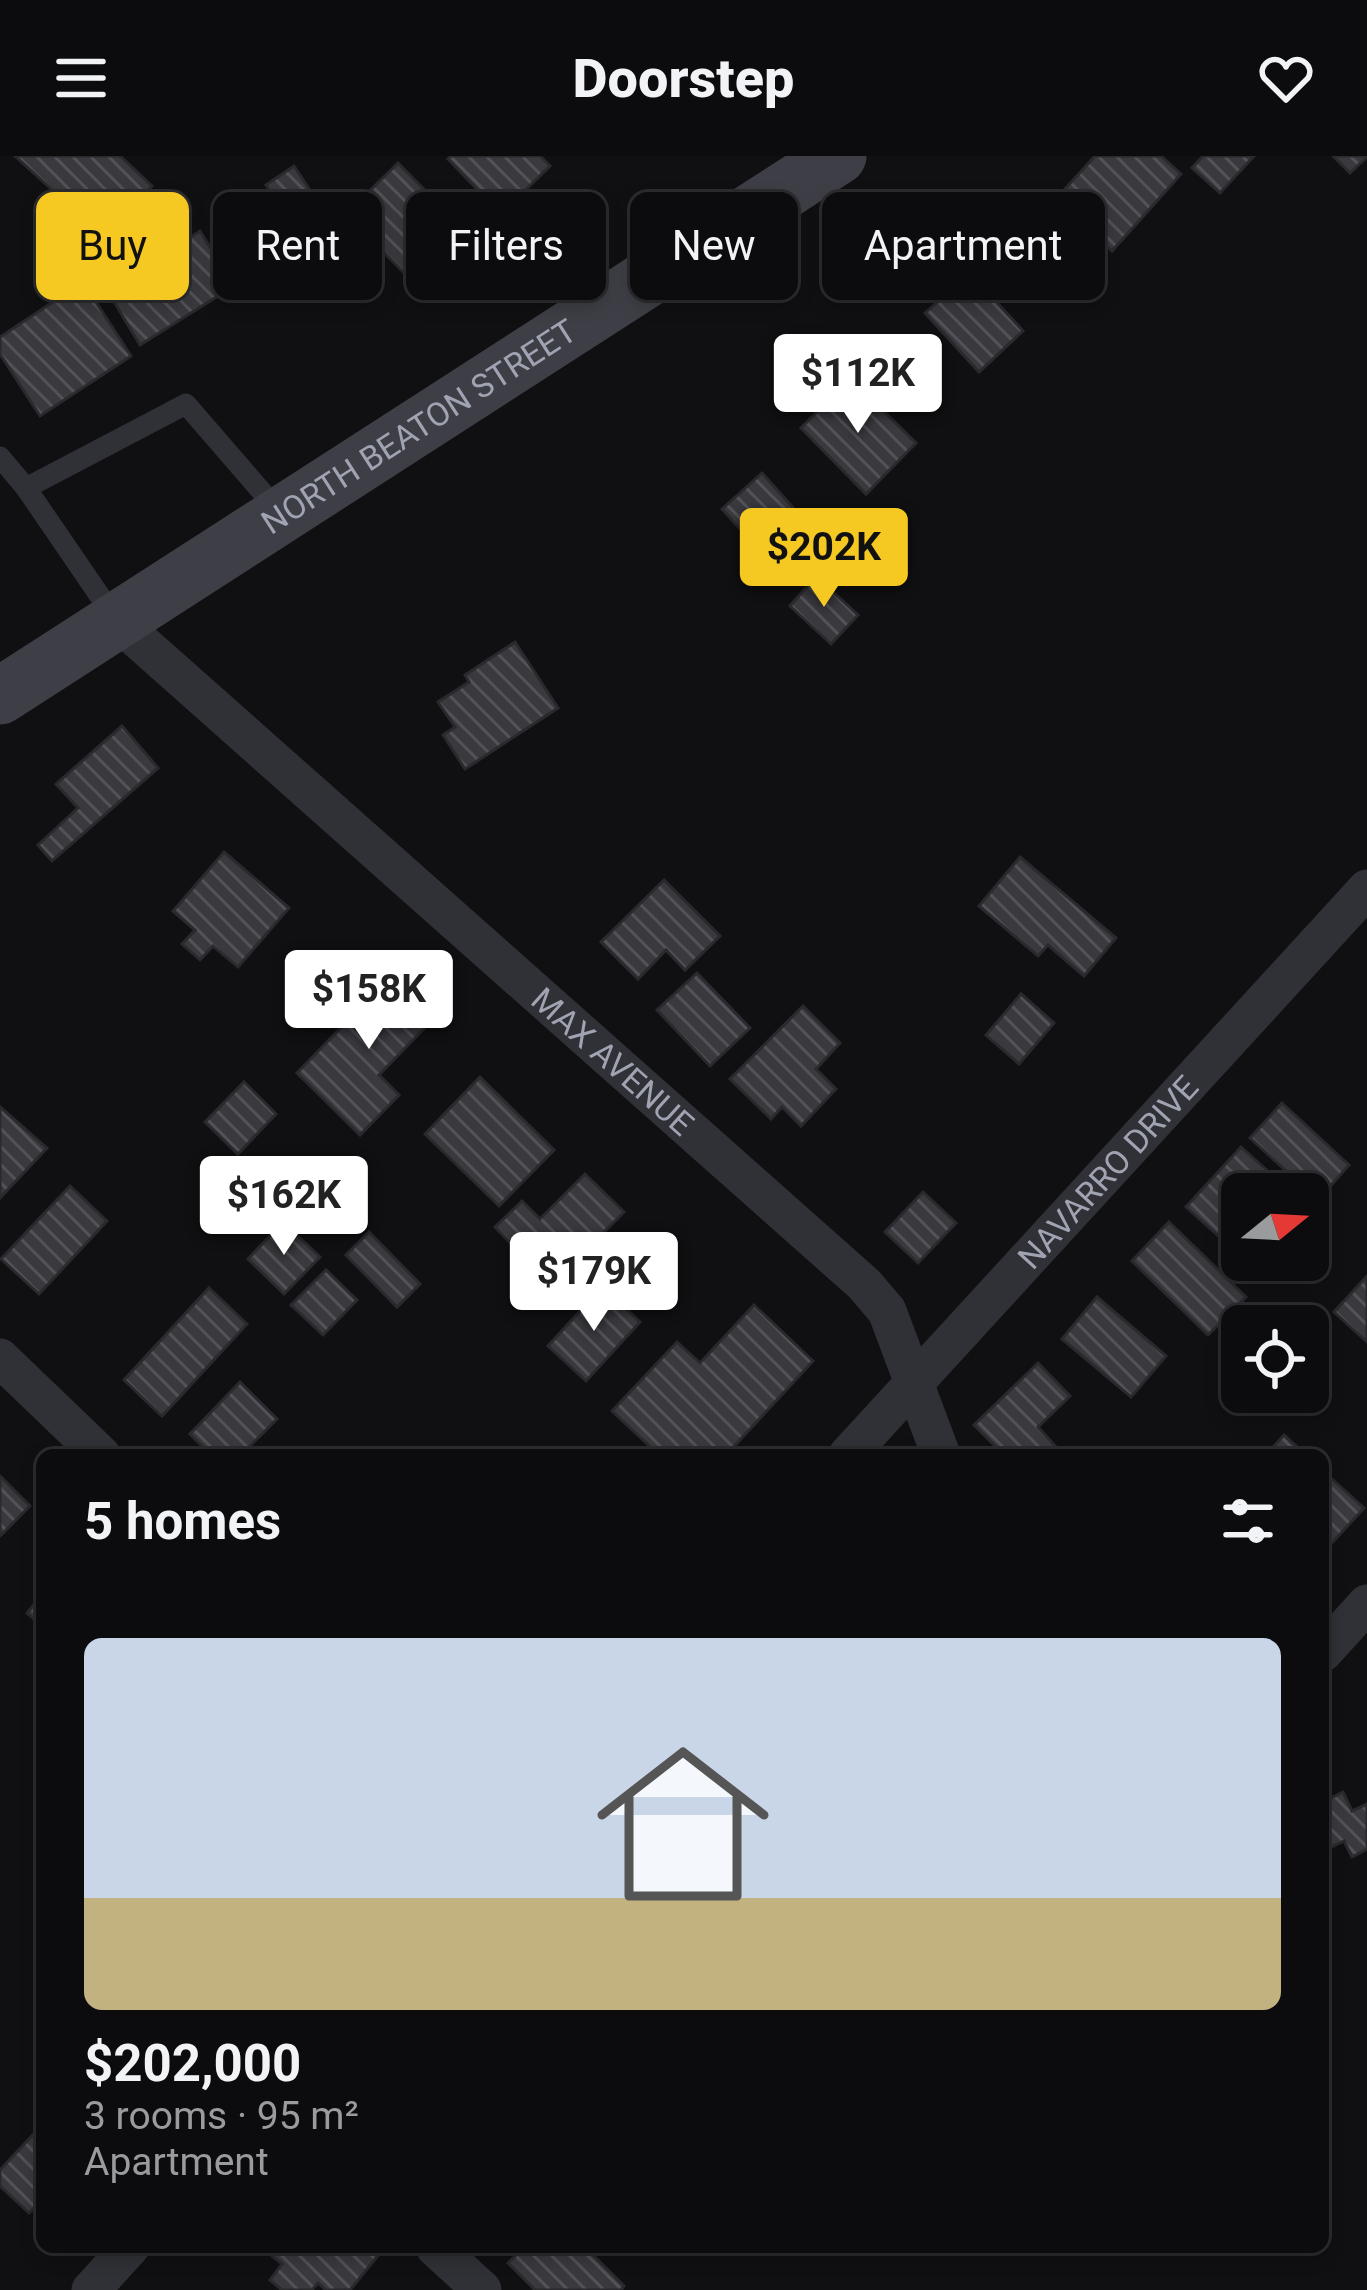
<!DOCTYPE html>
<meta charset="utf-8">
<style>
body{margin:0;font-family:Roboto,sans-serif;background:#1a191b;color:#f1f3f6;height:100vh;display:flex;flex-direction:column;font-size:45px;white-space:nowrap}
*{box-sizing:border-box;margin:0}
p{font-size:39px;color:#9a9b9d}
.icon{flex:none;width:66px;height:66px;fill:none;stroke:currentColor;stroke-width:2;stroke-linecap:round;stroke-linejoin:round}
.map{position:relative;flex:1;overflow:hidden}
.sheet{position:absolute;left:36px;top:1293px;width:1293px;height:804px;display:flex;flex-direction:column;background:#0c0b0d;border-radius:18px;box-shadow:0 6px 18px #0003,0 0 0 3px #2c2b2e}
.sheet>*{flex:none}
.guide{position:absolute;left:36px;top:36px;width:1296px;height:108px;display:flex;gap:24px}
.needle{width:78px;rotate:72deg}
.tools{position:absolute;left:1221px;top:1017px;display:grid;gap:24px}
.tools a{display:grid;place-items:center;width:108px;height:108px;border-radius:18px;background:#0c0b0d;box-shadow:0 6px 18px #0003,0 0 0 3px #2c2b2e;font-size:60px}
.price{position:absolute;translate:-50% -102px;padding:0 27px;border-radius:12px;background:#fff;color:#222;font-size:39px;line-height:78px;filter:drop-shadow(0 3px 6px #0008)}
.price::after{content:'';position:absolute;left:50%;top:72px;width:36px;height:27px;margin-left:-18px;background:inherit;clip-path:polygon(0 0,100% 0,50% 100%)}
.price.selected{background:#f6c822;color:#111}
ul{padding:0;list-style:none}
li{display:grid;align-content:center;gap:24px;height:636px;padding:0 48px}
li span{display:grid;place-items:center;height:372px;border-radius:18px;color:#555}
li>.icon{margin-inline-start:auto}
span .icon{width:216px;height:216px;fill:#fffc;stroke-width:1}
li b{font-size:51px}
h2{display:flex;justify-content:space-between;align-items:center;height:144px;padding:0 48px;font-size:51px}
.chip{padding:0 42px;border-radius:18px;background:#0c0b0d;box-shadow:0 6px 18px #0003,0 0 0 3px #2c2b2e;font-size:42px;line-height:108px}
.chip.selected{background:#f6c822;color:#111}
header{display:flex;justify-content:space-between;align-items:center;height:156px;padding:0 48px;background:#0c0b0d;font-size:54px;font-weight:800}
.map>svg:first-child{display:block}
.building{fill:url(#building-back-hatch);stroke:#2a292d;stroke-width:3}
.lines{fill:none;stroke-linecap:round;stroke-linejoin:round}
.lane{stroke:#303136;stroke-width:21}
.street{stroke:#303136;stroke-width:39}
.secondary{stroke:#3e3f46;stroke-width:57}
.labels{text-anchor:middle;stroke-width:9;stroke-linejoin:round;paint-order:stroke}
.street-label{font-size:33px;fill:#a0a3b2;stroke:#0b0a0c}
</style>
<header><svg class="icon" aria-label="menu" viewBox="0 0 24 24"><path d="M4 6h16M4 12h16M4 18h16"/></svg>Doorstep<svg class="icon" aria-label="heart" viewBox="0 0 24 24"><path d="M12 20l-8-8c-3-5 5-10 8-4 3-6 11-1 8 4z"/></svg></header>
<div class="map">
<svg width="1367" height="2134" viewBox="0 0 1367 2134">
<defs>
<pattern id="building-back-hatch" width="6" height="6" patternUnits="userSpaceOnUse" patternTransform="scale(3)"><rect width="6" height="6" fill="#3a393e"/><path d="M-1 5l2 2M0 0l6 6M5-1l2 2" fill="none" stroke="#535258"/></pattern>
</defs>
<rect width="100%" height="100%" fill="#100f11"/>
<g class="building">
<path d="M15,0H120L152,30L105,82Z"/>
<path d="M451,0H540L550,10L501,58L448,3Z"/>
<path d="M1095,0H1161L1181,18L1112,95L1056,43Z"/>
<path d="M1203,0H1254L1220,37L1192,12Z"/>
<path d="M1333,0H1367V1L1350,17Z"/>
<path d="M398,7L465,75L413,126L346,58Z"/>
<path d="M294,10L325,57L298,76L266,29Z"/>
<path d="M200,75L234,130L140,189L107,134Z"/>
<path d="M970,117L1023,175L979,216L925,157Z"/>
<path d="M83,126L131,200L40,260L0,198V181Z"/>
<path d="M850,222L916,287L866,338L801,272Z"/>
<path d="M762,317L823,385L783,420L722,353Z"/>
<path d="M816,420L858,459L831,488L790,450Z"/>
<path d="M515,486L558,552L465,613L443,579L455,571L438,546L469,526L465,519Z"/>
<path d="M122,570L158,612L52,705L38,689L78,652L56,628Z"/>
<path d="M224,696L289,752L238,811L213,790L200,804L182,788L195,774L173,755Z"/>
<path d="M1020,701L1116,782L1084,820L1048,789L1038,800L979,750Z"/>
<path d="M664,724L720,780L685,814L666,794L638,823L601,786Z"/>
<path d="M398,813L441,855L379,919L399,939L360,979L297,917Z"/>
<path d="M697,817L750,872L710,910L657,854Z"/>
<path d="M1021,838L1054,867L1019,908L986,879Z"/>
<path d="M803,850L840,887L816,913L836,933L801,970L782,951L771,963L730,923Z"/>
<path d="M480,921L554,994L499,1050L425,978Z"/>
<path d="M244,926L276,958L238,998L205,966Z"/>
<path d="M1282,947L1349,1009L1318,1044L1250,982Z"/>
<path d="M0,951L47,992L0,1042Z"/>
<path d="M1241,991L1281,1027L1271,1038H1242V1101L1186,1051Z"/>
<path d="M585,1018L624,1056L551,1129L495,1071L522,1045L540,1063Z"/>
<path d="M70,1030L107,1065L39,1138L1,1103Z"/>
<path d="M923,1036L956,1067L918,1107L885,1076Z"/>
<path d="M283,1066L320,1101L284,1138L248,1103Z"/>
<path d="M1169,1066L1246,1141L1208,1179L1132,1105Z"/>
<path d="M369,1076L420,1128L397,1151L346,1099Z"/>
<path d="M326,1114L357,1144L323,1179L291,1149Z"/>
<path d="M1367,1120V1186L1334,1156Z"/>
<path d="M603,1130L640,1166L586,1225L548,1190Z"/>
<path d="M209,1132L247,1168L162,1260L124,1224Z"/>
<path d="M1097,1141L1166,1200L1131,1241L1062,1183Z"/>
<path d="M754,1149L813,1205L726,1299H659L612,1255L677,1186L700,1207Z"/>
<path d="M1038,1207L1070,1240L1038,1271L1057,1292L1050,1299H1004L974,1269Z"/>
<path d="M240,1226L277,1263L241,1299H211L190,1278Z"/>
<path d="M1284,1279L1306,1299H1266Z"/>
<path d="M1323,1315L1364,1352L1331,1388L1323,1381Z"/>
<path d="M0,1320L30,1350L0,1380Z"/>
<path d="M42,1439V1470L27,1457Z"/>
<path d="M1343,1636L1352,1655L1367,1648V1693L1352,1701L1344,1685L1323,1695V1646Z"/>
<path d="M42,1969V2044L29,2057L0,2030V2014Z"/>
<path d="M261,2091H385L350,2134H326L318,2127L312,2134H282L270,2124L282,2108Z"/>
<path d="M524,2091H585L624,2130L621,2134H535L508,2107Z"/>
</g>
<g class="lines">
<g class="lane">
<path d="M0,301L26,332L186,248L281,358"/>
<path d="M26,332L117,465"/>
</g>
<g class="street">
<path id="s1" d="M117,465L864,1128L887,1155L941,1299"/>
<path d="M0,1202L101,1299"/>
<path id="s2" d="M848,1299L1367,733"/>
<path d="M1323,1496L1367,1448"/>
<path d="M435,2091L482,2134"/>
<path d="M91,2134L130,2091"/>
</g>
<path class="secondary" id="s3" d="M0,540L838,0"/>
</g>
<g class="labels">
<g class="street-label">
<text dy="12" stroke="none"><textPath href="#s3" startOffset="498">NORTH BEATON STREET</textPath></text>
<text dy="12" stroke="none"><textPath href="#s1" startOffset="663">MAX AVENUE</textPath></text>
<text dy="12" stroke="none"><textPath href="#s2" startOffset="384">NAVARRO DRIVE</textPath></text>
</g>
</g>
</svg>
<div class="tools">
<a><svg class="needle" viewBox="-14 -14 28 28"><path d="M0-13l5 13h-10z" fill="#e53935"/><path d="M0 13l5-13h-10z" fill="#9a9b9d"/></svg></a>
<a><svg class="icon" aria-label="locate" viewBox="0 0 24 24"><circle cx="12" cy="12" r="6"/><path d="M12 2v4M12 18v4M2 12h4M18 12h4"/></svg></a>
</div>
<b class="price" style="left:858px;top:280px">$112K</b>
<b class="price selected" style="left:824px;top:454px">$202K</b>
<b class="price" style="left:369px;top:896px">$158K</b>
<b class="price" style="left:284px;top:1102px">$162K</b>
<b class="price" style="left:594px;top:1178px">$179K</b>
<div class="guide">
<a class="chip selected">Buy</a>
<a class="chip">Rent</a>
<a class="chip">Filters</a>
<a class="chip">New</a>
<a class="chip">Apartment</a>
</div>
<section class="sheet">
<h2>5 homes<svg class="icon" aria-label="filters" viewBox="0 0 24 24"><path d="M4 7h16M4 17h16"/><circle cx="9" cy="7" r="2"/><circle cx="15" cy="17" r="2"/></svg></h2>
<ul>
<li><span style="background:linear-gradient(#c9d6e8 70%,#c2b280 0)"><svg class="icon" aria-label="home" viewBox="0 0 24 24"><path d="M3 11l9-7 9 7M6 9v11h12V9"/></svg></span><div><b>$202,000</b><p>3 rooms · 95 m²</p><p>Apartment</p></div></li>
</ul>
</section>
</div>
